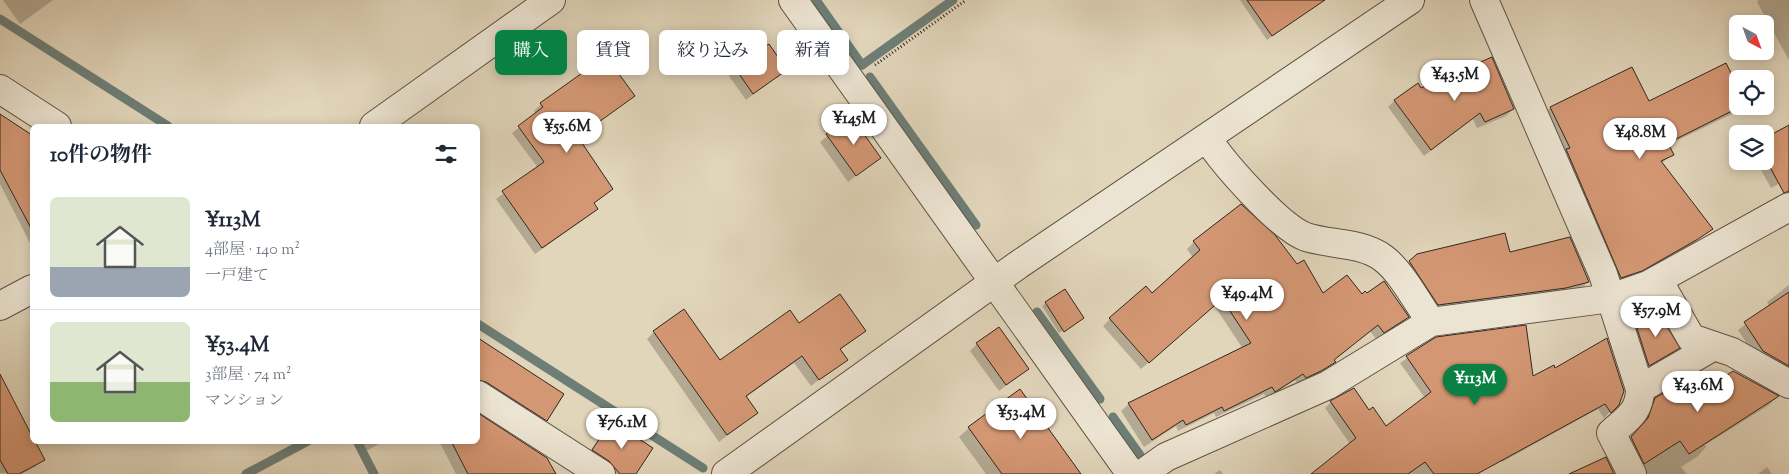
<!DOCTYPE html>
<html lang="ja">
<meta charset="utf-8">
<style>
body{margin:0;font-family:"Sorts Mill Goudy","Noto Serif JP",serif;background:#f2f2f3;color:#1f2937;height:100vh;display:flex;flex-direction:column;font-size:19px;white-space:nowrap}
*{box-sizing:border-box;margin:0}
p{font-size:16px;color:#747a83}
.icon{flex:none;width:28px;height:28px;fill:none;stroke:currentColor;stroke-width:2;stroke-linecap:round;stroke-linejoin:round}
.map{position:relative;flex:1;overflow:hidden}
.drawer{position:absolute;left:30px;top:124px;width:450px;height:320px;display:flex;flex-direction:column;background:#fff;border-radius:8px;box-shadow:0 2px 12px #0003}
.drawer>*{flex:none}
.top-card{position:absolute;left:495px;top:30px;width:475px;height:45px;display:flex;gap:10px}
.needle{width:32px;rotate:139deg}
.controls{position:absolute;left:1729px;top:15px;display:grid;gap:10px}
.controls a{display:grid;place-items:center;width:45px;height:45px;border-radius:8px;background:#fff;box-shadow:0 2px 12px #0003;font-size:25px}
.price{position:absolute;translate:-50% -42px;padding:0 11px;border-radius:18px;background:#fff;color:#222;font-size:16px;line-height:32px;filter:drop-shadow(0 1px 2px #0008)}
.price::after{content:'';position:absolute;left:50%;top:30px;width:15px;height:11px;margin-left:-8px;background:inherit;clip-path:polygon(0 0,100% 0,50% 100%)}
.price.on{background:#0b8043;color:#fff}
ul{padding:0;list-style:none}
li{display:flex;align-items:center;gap:15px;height:125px;padding:0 20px}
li+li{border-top:1px solid #e0e1e3}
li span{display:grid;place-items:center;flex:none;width:140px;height:100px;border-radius:8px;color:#555}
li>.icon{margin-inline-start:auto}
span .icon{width:60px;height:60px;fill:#fffc;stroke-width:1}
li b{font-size:21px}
h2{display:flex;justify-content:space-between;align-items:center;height:60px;padding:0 20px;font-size:21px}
.chip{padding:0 18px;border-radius:8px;background:#fff;box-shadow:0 2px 12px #0003;font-size:18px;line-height:45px}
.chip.on{background:#0b8043;color:#fff}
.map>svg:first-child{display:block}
.shadow{fill:#0003}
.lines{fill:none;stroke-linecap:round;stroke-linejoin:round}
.stream{stroke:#6d7e76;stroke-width:9}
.building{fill:#d49774;stroke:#32261d}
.minor-casing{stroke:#5e5244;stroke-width:30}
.path{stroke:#32261d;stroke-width:3;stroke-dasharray:1 2.5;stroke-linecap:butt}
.minor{stroke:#ece4d2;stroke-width:28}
</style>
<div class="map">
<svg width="1789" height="474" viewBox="0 0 1789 474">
<rect width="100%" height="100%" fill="#e1d5ba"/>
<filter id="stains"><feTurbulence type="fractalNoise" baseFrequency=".004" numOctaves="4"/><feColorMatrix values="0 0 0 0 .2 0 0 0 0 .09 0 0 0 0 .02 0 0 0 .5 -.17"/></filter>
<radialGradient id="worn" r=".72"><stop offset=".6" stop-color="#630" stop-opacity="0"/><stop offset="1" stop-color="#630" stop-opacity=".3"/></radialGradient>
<g class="shadow">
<path d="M3,0H53L20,24Z"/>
<path d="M1240,0H1307L1312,8L1267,40Z"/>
<path d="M1759,0H1789V60L1757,2Z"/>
<path d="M606,57L633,96L577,138L612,188L593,204L596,209L590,215L535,254L496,199L538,168L512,133L536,114L534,111L541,104Z"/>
<path d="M1632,68L1648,103L1742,106L1738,111L1668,145L1673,154L1662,163L1711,228L1690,246L1633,277L1614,284L1543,115L1550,108Z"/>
<path d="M736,69L785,70L746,100L729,76Z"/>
<path d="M1421,89L1513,109L1506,116L1477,128L1473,119L1424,156L1388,107L1395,100Z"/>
<path d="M0,116L32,137V247L0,184Z"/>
<path d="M850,118L879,158L848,182L820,142Z"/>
<path d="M1789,126V181L1788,179L1771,188L1756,161H1765V139Z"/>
<path d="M1194,242L1322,295L1361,296L1407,317L1400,324L1376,339L1370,331L1333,361L1327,369L1312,378L1298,384L1295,380L1267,398L1264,394L1216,417L1214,413L1178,431L1176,426L1144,447L1121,411L1129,404L1243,349L1214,305L1141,369L1103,326L1110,319L1152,295L1193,258L1187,249Z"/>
<path d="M1509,254L1588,282L1581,289L1431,312L1402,269L1418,256Z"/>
<path d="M1789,285V366L1780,372L1756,358L1738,330L1769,306L1767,302Z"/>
<path d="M1064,290L1080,318L1059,333L1042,306Z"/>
<path d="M799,324L865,331L840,350L846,359L811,386L794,363L745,398L756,413L719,442L647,339L654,332L720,362Z"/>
<path d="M1636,324L1678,348L1643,370L1630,329Z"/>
<path d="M1437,338L1532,378L1555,369L1620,401L1604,418L1598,409L1502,462L1492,441L1455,474H1313L1350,444L1325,408L1331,402L1369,412L1386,427L1425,398L1400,363Z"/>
<path d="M478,340L562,394L540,426L478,387Z"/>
<path d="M977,344L1028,369L999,391L970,351Z"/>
<path d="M5,386L43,460L36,466L22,474L0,473V388Z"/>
<path d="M1709,387L1777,397L1769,405L1705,445L1706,447L1698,456L1681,467L1687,474H1635L1623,446L1640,428L1647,408L1656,399Z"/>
<path d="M478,414L546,459L554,474H456L439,441H478Z"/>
<path d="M611,423L635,474H607L585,458Z"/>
<path d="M969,428L1079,474H986L959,437Z"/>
<path d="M361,441H385L366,451Z"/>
<path d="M1767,467L1772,474H1758Z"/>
<path d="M1220,470L1223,474H1214Z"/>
</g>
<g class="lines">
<g class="stream">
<path d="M816,0L862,65"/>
<path d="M0,19L168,126"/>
<path d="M862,65L953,0"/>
<path d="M870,77L976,225"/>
<path d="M1037,312L1100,399"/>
<path d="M478,324L703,468"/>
<path d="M1113,417L1140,455"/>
<path d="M357,441L374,474"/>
<path d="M246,474L308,441"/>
</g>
</g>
<g class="building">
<path d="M1247,0H1325L1272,36Z"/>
<path d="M769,44L787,70L753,94L735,68Z"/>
<path d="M606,56L635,96L578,137L613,189L594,203L598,209L542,248L502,191L544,162L518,126L543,107L540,103Z"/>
<path d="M1492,57L1514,109L1485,122L1480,113L1431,150L1394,100L1418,83L1421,88Z"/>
<path d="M1726,63L1738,87V108L1668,143L1674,155L1661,161L1713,229L1698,239L1642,271L1621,278L1566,149L1570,148L1550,107L1632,67L1649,101Z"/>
<path d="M0,114L32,135V230L0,170Z"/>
<path d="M851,116L881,158L856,176L826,134Z"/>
<path d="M1789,125V191L1784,193L1765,158V138Z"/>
<path d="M1241,204L1275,235L1297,264L1304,260L1323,293L1347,275L1362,294L1365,291L1367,293L1384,281L1409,317L1384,333L1378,325L1334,360L1336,362L1321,371L1306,378L1303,374L1275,392L1272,387L1224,411L1222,407L1186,425L1183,420L1152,440L1128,403L1251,343L1222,299L1149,363L1109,318L1146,286L1152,293L1200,250L1193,241Z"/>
<path d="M1505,233L1510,252L1570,237L1589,282L1566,288L1438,305L1409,261L1417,254Z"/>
<path d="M1065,289L1084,318L1064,332L1045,302Z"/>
<path d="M1789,292V366L1763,351L1744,322Z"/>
<path d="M840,294L866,331L840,349L848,360L819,380L802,356L746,396L758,413L727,435L653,331L684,309L720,360L790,310L799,323Z"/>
<path d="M1657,310L1680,348L1649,366L1635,322Z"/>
<path d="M1526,325L1533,376L1554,365L1555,368L1607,338L1624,391L1619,405L1611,413L1605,404L1477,474H1434L1425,462L1408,474H1311L1356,438L1330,401L1354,388L1369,410L1373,407L1386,426L1431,392L1406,356L1436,337Z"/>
<path d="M999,327L1029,369L1006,385L976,343Z"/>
<path d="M478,338L564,394L547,421L486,382L478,380Z"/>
<path d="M1702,371L1710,386L1733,371L1779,396L1689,454L1680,441L1644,464L1631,437L1648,418L1655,398Z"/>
<path d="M0,374L32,436V441H35L45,460L19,474H8L0,460Z"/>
<path d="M1020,389L1081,474H1002L968,427Z"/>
<path d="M478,413L547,458L556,474H468L451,441H478Z"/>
<path d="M611,421L653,448L636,474H620L609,461L592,450Z"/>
<path d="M1606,457L1614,474H1569Z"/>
</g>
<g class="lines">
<g class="minor-casing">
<g id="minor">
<path d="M793,0L1131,474"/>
<path d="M1484,0L1603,274L1640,389C1640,412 1627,419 1611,433L1632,474"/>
<path d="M0,89L57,126"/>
<path d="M374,126L551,0"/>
<path d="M1207,138C1223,163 1279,227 1306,237C1331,245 1361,242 1383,258C1401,271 1418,304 1431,322"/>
<path d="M1658,280L1691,338L1732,352L1789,384"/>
<path d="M0,306L32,289"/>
<path d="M1640,389L1714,346"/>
<path d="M478,395L601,474"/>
<path d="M726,474L1018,265L1410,0"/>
<path d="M1142,474L1166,457L1328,385L1431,322L1611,298L1648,285L1789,207"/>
</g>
</g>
<path class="path" d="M875,65L966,0"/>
<use href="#minor" class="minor"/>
</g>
<rect width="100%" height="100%" filter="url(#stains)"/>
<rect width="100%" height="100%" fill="url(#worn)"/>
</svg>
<div class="controls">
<a><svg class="needle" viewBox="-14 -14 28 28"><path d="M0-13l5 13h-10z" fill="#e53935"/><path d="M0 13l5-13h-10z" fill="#747a83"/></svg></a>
<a><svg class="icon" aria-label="locate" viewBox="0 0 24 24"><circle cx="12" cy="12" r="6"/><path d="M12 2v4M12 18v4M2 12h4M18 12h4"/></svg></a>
<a><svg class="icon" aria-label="layers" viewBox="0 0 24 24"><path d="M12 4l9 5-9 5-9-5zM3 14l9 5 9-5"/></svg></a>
</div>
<b class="price" style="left:1455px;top:102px">¥43.5M</b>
<b class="price" style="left:854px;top:146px">¥145M</b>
<b class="price" style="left:567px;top:154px">¥55.6M</b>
<b class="price" style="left:1640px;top:160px">¥48.8M</b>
<b class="price" style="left:1247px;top:321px">¥49.4M</b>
<b class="price" style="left:1656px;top:338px">¥57.9M</b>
<b class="price on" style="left:1475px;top:406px">¥113M</b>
<b class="price" style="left:1698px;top:413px">¥43.6M</b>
<b class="price" style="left:1021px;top:440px">¥53.4M</b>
<b class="price" style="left:622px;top:450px">¥76.1M</b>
<div class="top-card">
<a class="chip on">購入</a>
<a class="chip">賃貸</a>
<a class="chip">絞り込み</a>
<a class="chip">新着</a>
</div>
<section class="drawer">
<h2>10件の物件<svg class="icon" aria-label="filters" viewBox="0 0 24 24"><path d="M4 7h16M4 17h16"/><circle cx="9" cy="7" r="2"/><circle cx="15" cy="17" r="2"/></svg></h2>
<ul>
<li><span style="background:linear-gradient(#dfe7d0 70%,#9aa5b1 0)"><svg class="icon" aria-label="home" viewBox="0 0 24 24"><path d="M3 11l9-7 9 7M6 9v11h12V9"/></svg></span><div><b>¥113M</b><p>4部屋 · 140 m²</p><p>一戸建て</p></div></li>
<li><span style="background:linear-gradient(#dfe7d0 60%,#8fb573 0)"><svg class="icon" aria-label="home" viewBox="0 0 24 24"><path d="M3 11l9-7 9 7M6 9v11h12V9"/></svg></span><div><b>¥53.4M</b><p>3部屋 · 74 m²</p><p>マンション</p></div></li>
</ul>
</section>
</div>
